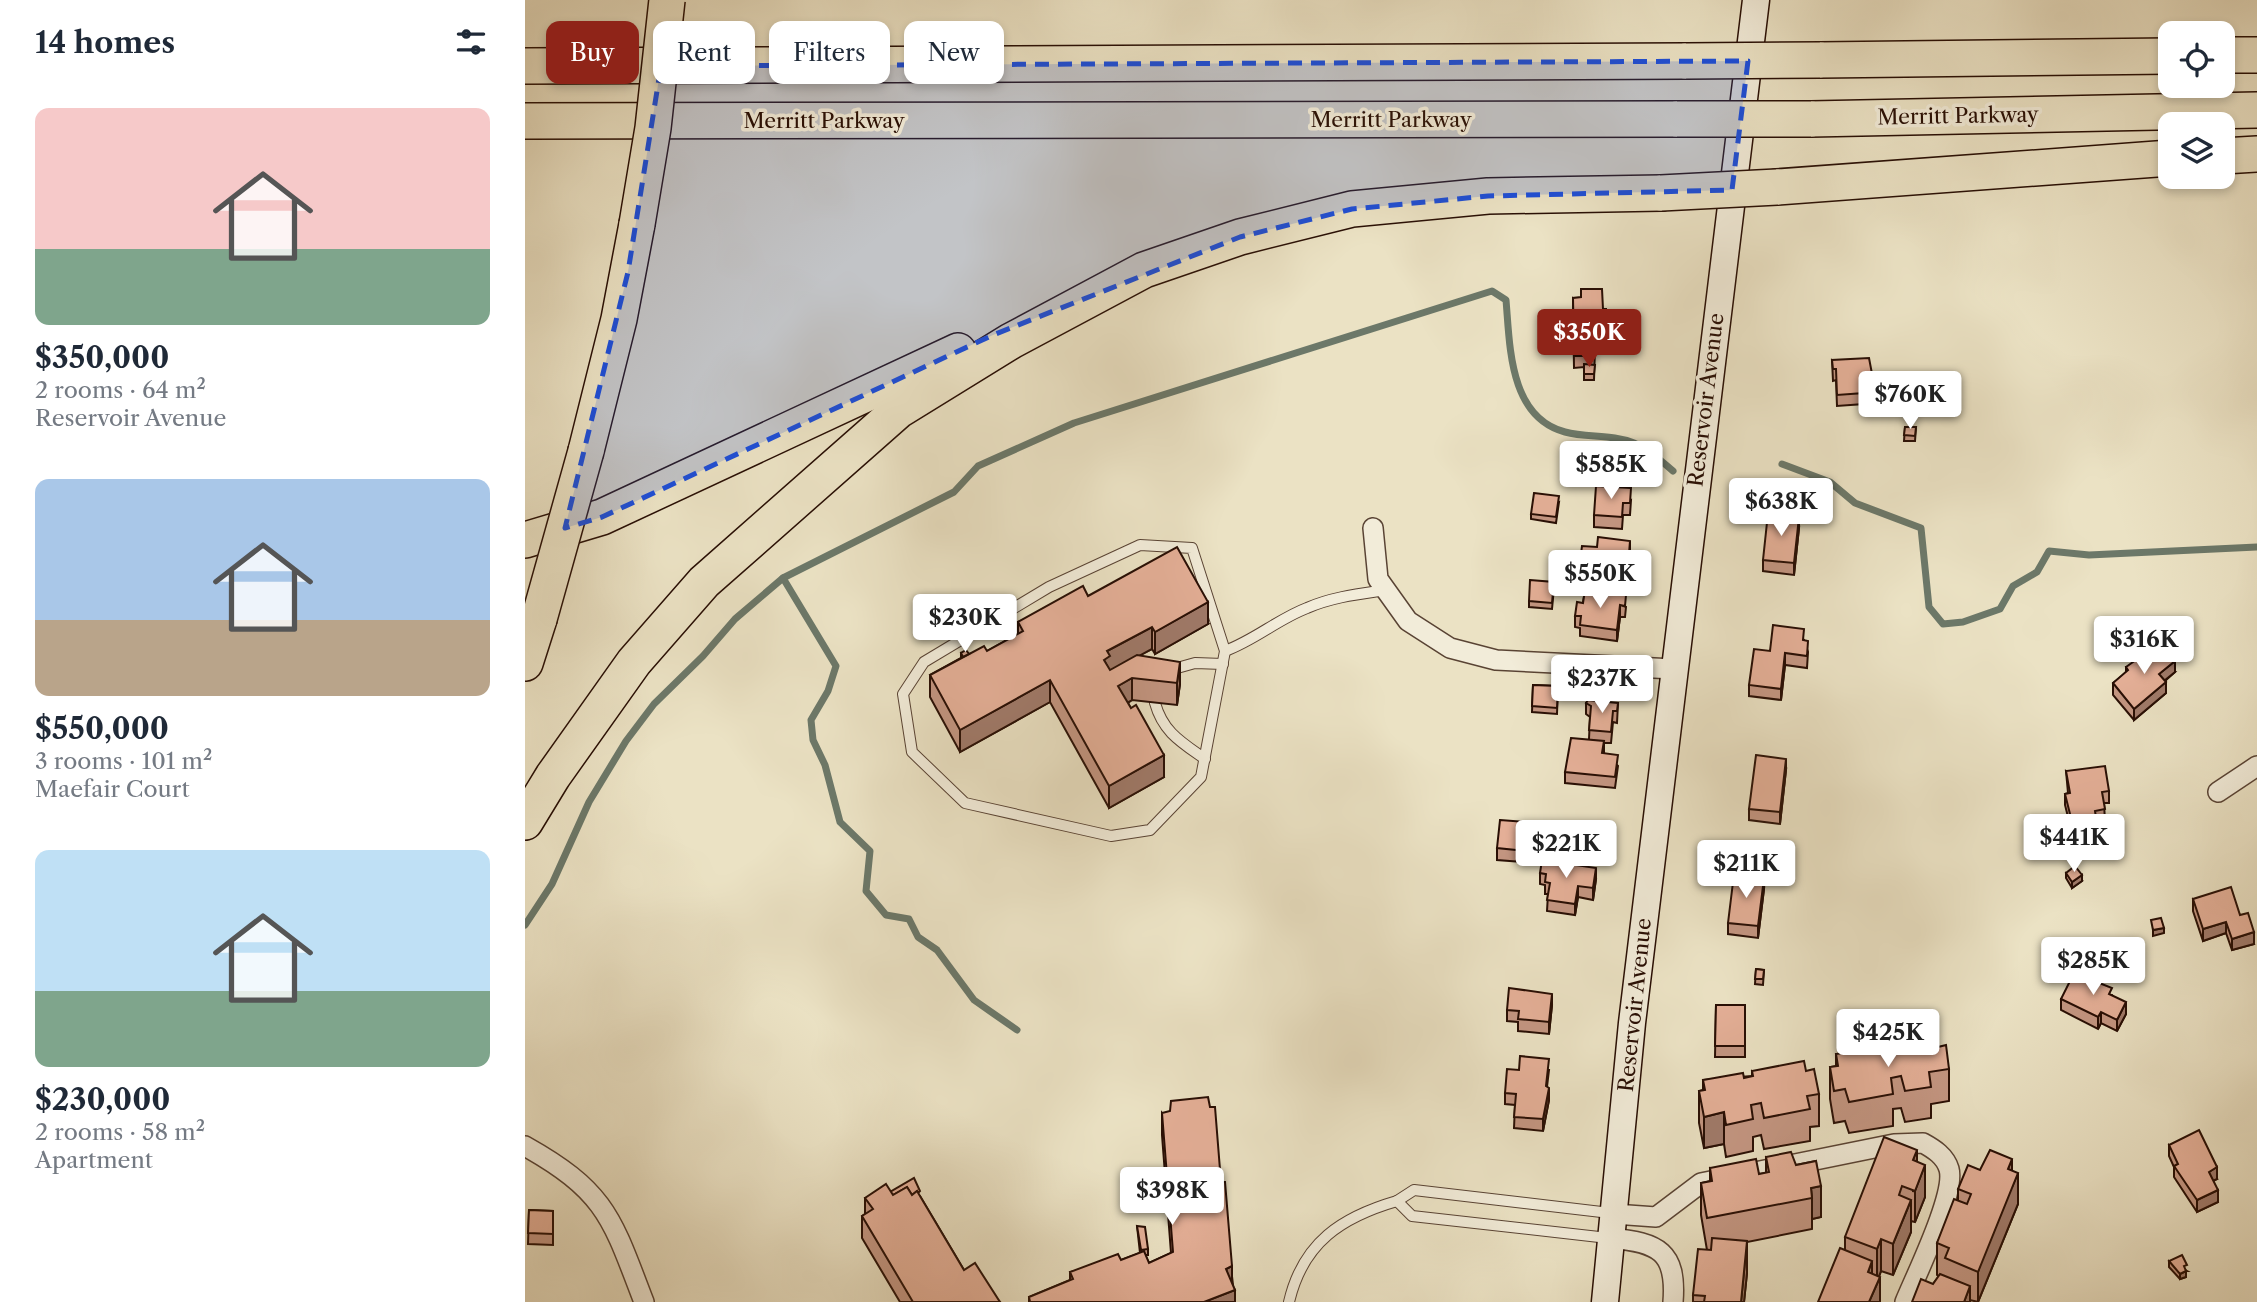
<!DOCTYPE html>
<meta charset="utf-8">
<style>
body{margin:0;font-family:"Libre Caslon Text",serif;background:#f2f2f3;color:#1f2937;height:100vh;display:flex;flex-direction:column;font-size:26px;white-space:nowrap}
*{box-sizing:border-box;margin:0}
p{font-size:23px;color:#747a83}
.icon{flex:none;width:38px;height:38px;fill:none;stroke:currentColor;stroke-width:2;stroke-linecap:round;stroke-linejoin:round}
.map{position:relative;flex:1;overflow:hidden}
.drawer{display:flex;flex-direction:column;background:#fff;width:525px}
.drawer>*{flex:none}
.hud{position:absolute;left:21px;top:21px;width:665px;height:63px;display:flex;gap:14px}
.buttons{position:absolute;left:1633px;top:21px;display:grid;gap:14px}
.buttons a{display:grid;place-items:center;width:77px;height:77px;border-radius:14px;background:#fff;box-shadow:0 4px 10px #0003;font-size:35px}
.price{position:absolute;translate:-50% -60px;padding:0 16px;border-radius:7px;background:#fff;color:#222;font-size:23px;line-height:46px;filter:drop-shadow(0 2px 4px #0008)}
.price::after{content:'';position:absolute;left:50%;top:42px;width:21px;height:16px;margin-left:-10px;background:inherit;clip-path:polygon(0 0,100% 0,50% 100%)}
.price.selected{background:#8f2418;color:#fff}
ul{padding:0;list-style:none}
li{display:grid;align-content:center;gap:14px;height:371px;padding:0 35px}
li span{display:grid;place-items:center;height:217px;border-radius:14px;color:#555}
li>.icon{margin-inline-start:auto}
span .icon{width:126px;height:126px;fill:#fffc;stroke-width:1}
li b{font-size:30px}
h2{display:flex;justify-content:space-between;align-items:center;height:84px;padding:0 35px;font-size:30px}
.pill{padding:0 24px;border-radius:14px;background:#fff;box-shadow:0 4px 10px #0003;font-size:24px;line-height:63px}
.pill.selected{background:#8f2418;color:#fff}
main{display:flex;flex:1;min-height:0}
.map>svg:first-child{display:block}
.lines{fill:none;stroke-linecap:round;stroke-linejoin:round}
.stream{stroke:#6c7869;stroke-width:7}
.lane-casing{stroke:#594334;stroke-width:12}
.street-casing{stroke:#594334;stroke-width:22}
.secondary-casing{stroke:#280e04;stroke-width:29}
.highway-casing{stroke:#280e04;stroke-width:38}
.lane{stroke:#f2ecd9;stroke-width:10}
.street{stroke:#f2ecd9;stroke-width:19}
.secondary{stroke:#f2ecd9;stroke-width:26}
.highway{stroke:#ebe2c4;stroke-width:35}
.highway-bridge-casing{stroke:#280e04;stroke-width:38;stroke-linecap:butt}
.highway-bridge{stroke:#ebe2c4;stroke-width:35}
.wall{fill:#c49682;stroke:#280e04;stroke-width:2}
.shaded-wall{fill:#a07a6a;stroke:#280e04;stroke-width:2}
.building{fill:#e4af97;stroke:#280e04;stroke-width:2}
.marked{fill:#1d4ed8;fill-opacity:0.2;stroke:#1d4ed8;stroke-width:5;stroke-dasharray:14 9;stroke-linejoin:round}
.labels{text-anchor:middle;stroke-width:7;stroke-linejoin:round;paint-order:stroke}
.street-label{font-size:21px;fill:#280e04;stroke:#f2ecd9}
</style>
<main>
<section class="drawer">
<h2>14 homes<svg class="icon" aria-label="filters" viewBox="0 0 24 24"><path d="M4 7h16M4 17h16"/><circle cx="9" cy="7" r="2"/><circle cx="15" cy="17" r="2"/></svg></h2>
<ul>
<li><span style="background:linear-gradient(#f6c9c9 65%,#7fa58c 0)"><svg class="icon" aria-label="home" viewBox="0 0 24 24"><path d="M3 11l9-7 9 7M6 9v11h12V9"/></svg></span><div><b>$350,000</b><p>2 rooms · 64 m²</p><p>Reservoir Avenue</p></div></li>
<li><span style="background:linear-gradient(#a9c7e8 65%,#b9a48a 0)"><svg class="icon" aria-label="home" viewBox="0 0 24 24"><path d="M3 11l9-7 9 7M6 9v11h12V9"/></svg></span><div><b>$550,000</b><p>3 rooms · 101 m²</p><p>Maefair Court</p></div></li>
<li><span style="background:linear-gradient(#bfe0f5 65%,#7fa58c 0)"><svg class="icon" aria-label="home" viewBox="0 0 24 24"><path d="M3 11l9-7 9 7M6 9v11h12V9"/></svg></span><div><b>$230,000</b><p>2 rooms · 58 m²</p><p>Apartment</p></div></li>
</ul>
</section>
<div class="map">
<svg width="1732" height="1302" viewBox="0 0 1732 1302">
<rect width="100%" height="100%" fill="#ebe2c4"/>
<filter id="stains"><feTurbulence type="fractalNoise" baseFrequency=".00286" numOctaves="4"/><feColorMatrix values="0 0 0 0 .2 0 0 0 0 .09 0 0 0 0 .02 0 0 0 .5 -.17"/></filter>
<radialGradient id="worn" r=".72"><stop offset=".6" stop-color="#630" stop-opacity="0"/><stop offset="1" stop-color="#630" stop-opacity=".3"/></radialGradient>
<g class="lines">
<g class="stream">
<path d="M1257,464L1305,482L1330,503L1396,528L1404,607L1418,624L1438,622L1475,609L1488,586L1512,572L1524,551L1564,555L1732,547"/>
<path d="M258,578L311,666L303,691L286,720L288,740L300,765L315,822L345,851L341,891L361,915L384,919L393,937L412,950L449,1000L492,1030"/>
<path d="M0,925L27,884L64,802L101,741L129,704L178,656L210,619L258,578L429,492L453,466L549,423L967,291L981,300C985,346 984,417 1040,432C1062,438 1087,434 1109,443C1124,449 1136,461 1148,471"/>
</g>
<g class="lane-casing">
<g id="lane">
<path d="M615,545L667,548L700,651L676,777L625,830L586,836L440,803L387,752L378,694L399,662L524,587Z"/>
<path d="M700,651C730,640 753,619 782,608C807,597 834,594 861,590"/>
<path d="M645,670L670,663L698,664"/>
<path d="M630,703C638,732 656,742 680,759"/>
<path d="M1083,1238L887,1216L872,1201L889,1190L1085,1213"/>
<path d="M764,1302C778,1242 817,1217 872,1201"/>
</g>
</g>
<g class="street-casing">
<g id="street">
<path d="M848,528L853,579L883,621L925,648L971,660L1149,669"/>
<path d="M1693,792L1732,766"/>
<path d="M0,1146C82,1192 87,1219 119,1302"/>
<path d="M1089,1214L1131,1217L1176,1183L1369,1144L1398,1143C1409,1149 1420,1156 1424,1169C1431,1194 1391,1275 1380,1302"/>
<path d="M1087,1238C1133,1243 1152,1251 1148,1302"/>
</g>
</g>
<g class="secondary-casing">
<path id="secondary" d="M1080,1302L1107,1023L1231,0"/>
</g>
<g class="highway-casing">
<g id="highway">
<path d="M1698,55H1732"/>
<path d="M1295,60L1645,56"/>
<path d="M0,66L1161,61"/>
<path d="M1286,119L1732,110"/>
<path d="M0,121L1152,119"/>
<path d="M1698,156L1732,154"/>
<path d="M1252,187L1645,158"/>
<path d="M61,451L94,319L112,224"/>
<path d="M0,540L77,517L433,351"/>
<path d="M0,663L14,619"/>
<path d="M0,822L28,776L109,662L179,582L374,410L486,341L619,270L715,237L827,209L963,196L1136,193"/>
</g>
</g>
<use href="#lane" class="lane"/>
<use href="#street" class="street"/>
<use href="#secondary" class="secondary"/>
<use href="#highway" class="highway"/>
<g class="highway-bridge-casing">
<g id="highway-bridge">
<path d="M1161,61L1295,60"/>
<path d="M1152,119H1286"/>
<path d="M1136,193L1252,187"/>
<path d="M112,224L128,128L142,0"/>
<path d="M14,619L61,451"/>
</g>
</g>
<use href="#highway-bridge" class="highway-bridge"/>
</g>
<g class="wall">
<path d="M1048,298L1078,309H1081V327H1078V347L1070,348L1069,380H1059V367L1049,368Z"/>
<path d="M1307,360L1348,379V391H1339V404L1312,406L1311,380L1308,381Z"/>
<path d="M1380,427H1391L1390,441H1379Z"/>
<path d="M1106,500L1105,515H1098L1097,529L1069,527V515Z"/>
<path d="M1034,502L1031,523L1006,519V514Z"/>
<path d="M1274,528L1269,575L1238,571V560Z"/>
<path d="M1105,552L1103,578L1055,574V562Z"/>
<path d="M1029,588L1027,609L1004,607V601Z"/>
<path d="M1060,590L1101,607L1100,617H1095L1092,641L1055,636V628L1050,627V616L1058,603Z"/>
<path d="M563,596L683,624L630,654L627,649L614,655L655,684L652,705L607,700L603,703L639,777L584,808L525,702L435,752L405,697V675L436,658V653L444,654L462,651L493,634V622Z"/>
<path d="M1279,640L1283,652L1282,668L1260,665L1256,700L1224,696V685L1245,651Z"/>
<path d="M1601,667L1650,672L1640,681L1641,693L1609,720L1588,695V683L1601,673Z"/>
<path d="M1008,685L1033,686L1032,714L1007,712Z"/>
<path d="M1061,703H1093L1092,723L1088,722L1086,743H1079V753L1093,766L1090,788L1040,783V772L1064,739L1065,717L1061,714Z"/>
<path d="M1261,770L1255,824L1224,820V809Z"/>
<path d="M1541,771L1584,791V803H1579L1580,821L1572,822L1573,842L1550,845L1540,805V794L1543,793Z"/>
<path d="M1013,835L1010,863L972,860V848Z"/>
<path d="M1015,873L1071,879L1068,900L1053,897L1050,915L1022,911L1023,894H1020V885L1015,884Z"/>
<path d="M1541,873L1557,881L1547,888L1541,878Z"/>
<path d="M1239,889L1233,938L1203,934V923Z"/>
<path d="M1668,899L1715,915L1729,944L1707,950L1701,933L1678,941L1668,911Z"/>
<path d="M1231,969L1239,970L1238,985L1230,984Z"/>
<path d="M1587,995L1601,1014L1592,1031L1576,1023L1573,1029L1536,1010V999Z"/>
<path d="M1027,1005L1024,1034L993,1031V1022L982,1021V1010Z"/>
<path d="M1191,1005H1220V1057H1190Z"/>
<path d="M1371,1043L1413,1047L1424,1069V1101L1406,1104V1118L1380,1122L1376,1108L1368,1109V1126L1324,1133L1320,1121L1309,1123L1305,1099V1067L1311,1066V1054L1371,1053Z"/>
<path d="M994,1070H1024L1022,1087L1024,1100L1018,1131L989,1128L990,1105L980,1104V1093Z"/>
<path d="M1227,1071L1294,1094V1126L1285,1127V1141L1239,1149L1236,1135L1228,1137V1151L1201,1157L1199,1144L1179,1148L1174,1123V1091L1178,1090V1080L1227,1076Z"/>
<path d="M637,1113L696,1182L710,1302H504V1297L545,1280V1272L596,1260L615,1253L612,1226L623,1249V1255H620L624,1263L646,1253L637,1135Z"/>
<path d="M1644,1145L1692,1179L1688,1181L1693,1202L1672,1212L1649,1177V1167L1644,1156Z"/>
<path d="M1241,1157L1271,1165L1291,1161L1296,1217L1287,1219V1229L1222,1242V1273L1219,1302H1168V1295L1182,1250L1176,1215V1183L1185,1181V1168L1234,1174L1241,1173Z"/>
<path d="M1392,1162L1400,1197L1390,1222L1386,1221V1232L1368,1275L1356,1271L1354,1277L1355,1302L1320,1250V1237Z"/>
<path d="M1455,1170H1487L1493,1204L1453,1302L1445,1300V1302L1408,1284L1414,1276L1412,1275V1243L1433,1200V1189Z"/>
<path d="M395,1196L439,1270L475,1302H375L337,1238V1216L340,1214V1198Z"/>
<path d="M4,1210L28,1211V1245L3,1244Z"/>
<path d="M1644,1261L1662,1271H1661V1277L1655,1279L1644,1267Z"/>
</g>
<g class="shaded-wall">
<path d="M1274,517V528L1269,575V563Z"/>
<path d="M1105,541V552L1103,578V567Z"/>
<path d="M683,602V624L630,654V632Z"/>
<path d="M1095,605V617L1092,641V630Z"/>
<path d="M627,627V649L585,672L579,660L582,651Z"/>
<path d="M1260,653V665L1256,700V689Z"/>
<path d="M1650,661V672L1634,685V674Z"/>
<path d="M655,662V684L652,705V683Z"/>
<path d="M607,678V700L593,708V686Z"/>
<path d="M525,680V702L435,752V730Z"/>
<path d="M1641,682V693L1609,720V709Z"/>
<path d="M639,755V777L584,808V786Z"/>
<path d="M1261,759V770L1255,824V812Z"/>
<path d="M1013,823V835L1010,863V852Z"/>
<path d="M1071,868V879L1068,900V888Z"/>
<path d="M1557,875V881L1547,888V882Z"/>
<path d="M1239,878V889L1233,938V926Z"/>
<path d="M1053,886V897L1050,915V904Z"/>
<path d="M1701,922V933L1678,941V929Z"/>
<path d="M1639,928V933L1628,936V930Z"/>
<path d="M1729,932V944L1707,950V939Z"/>
<path d="M1027,994V1005L1024,1034V1022Z"/>
<path d="M1601,1002V1014L1592,1031V1020Z"/>
<path d="M1576,1012V1023L1573,1029V1017Z"/>
<path d="M1024,1088V1100L1018,1131V1119Z"/>
<path d="M1199,1112V1144L1179,1148V1117Z"/>
<path d="M1392,1150V1182L1388,1192V1160Z"/>
<path d="M1487,1159V1187L1493,1173V1204L1453,1302V1272L1483,1169Z"/>
<path d="M1400,1165V1197L1390,1222V1191Z"/>
<path d="M1692,1167V1179L1684,1183V1172Z"/>
<path d="M1296,1186V1217L1287,1219V1198L1286,1188Z"/>
<path d="M1693,1190V1202L1672,1212V1200Z"/>
<path d="M1386,1200V1232L1368,1275V1244Z"/>
<path d="M1356,1239V1271L1352,1281V1249Z"/>
<path d="M1222,1241V1273L1219,1302H1216Z"/>
<path d="M1347,1261V1293L1343,1272Z"/>
<path d="M707,1266V1288L701,1269Z"/>
<path d="M1661,1271V1277L1655,1279V1274Z"/>
<path d="M1355,1277V1302H1344Z"/>
<path d="M1445,1286V1302H1439Z"/>
<path d="M710,1290V1302H679Z"/>
</g>
<g class="building">
<path d="M1056,289H1077L1078,309H1081V316H1078V336H1070V356H1049L1048,298L1056,297Z"/>
<path d="M1344,358L1348,379L1338,380L1339,393L1312,395L1311,369H1308L1307,360Z"/>
<path d="M1059,364L1070,365L1069,374H1059Z"/>
<path d="M1380,427H1391L1390,436L1379,435Z"/>
<path d="M1071,486L1106,488L1105,503H1098L1097,517L1069,515Z"/>
<path d="M1009,493L1034,496L1031,517L1006,514Z"/>
<path d="M1243,513L1274,517L1269,563L1238,560Z"/>
<path d="M1073,537L1105,541L1103,567L1055,562L1057,546L1072,547Z"/>
<path d="M652,547L683,602L630,632L627,627L582,651L585,656L579,660L585,670L612,655L655,662L652,683L607,678L593,686L606,708L611,705L639,755L584,786L525,680L435,730L405,675L459,646L462,651L498,631L493,622L558,586L563,596Z"/>
<path d="M1005,580L1029,582L1027,603L1004,601Z"/>
<path d="M1060,590L1101,595L1100,606L1095,605L1092,630L1055,625L1056,616H1050L1052,602L1058,603Z"/>
<path d="M1248,625L1279,629L1278,640L1283,641L1282,656L1260,653L1256,689L1224,685L1229,649L1245,651Z"/>
<path d="M1635,643L1650,661L1634,674L1641,682L1609,709L1588,683L1603,670L1601,667Z"/>
<path d="M441,650L444,654L438,657L436,653Z"/>
<path d="M1008,685L1033,686L1032,708L1007,706Z"/>
<path d="M1063,700L1093,703L1092,711H1088L1086,732L1064,730L1066,706L1061,703Z"/>
<path d="M1046,738L1079,741L1077,753L1093,755L1090,777L1040,772Z"/>
<path d="M1231,755L1261,759L1255,812L1224,809Z"/>
<path d="M1580,766L1584,791L1577,792L1580,809L1570,811L1573,831L1550,834L1540,794L1545,793L1541,771Z"/>
<path d="M975,820L1013,823L1010,852L972,848Z"/>
<path d="M1017,860L1071,868L1068,888L1053,886L1050,904L1022,900L1025,883L1020,882L1021,874L1015,873Z"/>
<path d="M1550,866L1557,875L1547,882L1541,873Z"/>
<path d="M1209,874L1239,878L1233,926L1203,923Z"/>
<path d="M1706,887L1715,915L1723,913L1729,932L1707,939L1701,922L1678,929L1668,899Z"/>
<path d="M1636,918L1639,928L1628,930L1626,920Z"/>
<path d="M1231,969L1239,970L1238,979H1230Z"/>
<path d="M1549,973L1587,988L1584,994L1601,1002L1592,1020L1576,1012L1573,1017L1536,999Z"/>
<path d="M984,988L1027,994L1024,1022L993,1019L994,1011L982,1010Z"/>
<path d="M1191,1005H1220V1046H1190Z"/>
<path d="M1411,1037L1413,1047L1421,1045L1424,1069L1404,1072L1406,1087L1380,1091L1376,1076L1366,1078L1368,1094L1324,1102L1320,1089L1309,1091L1305,1067L1313,1066L1311,1054L1363,1046L1364,1054L1373,1053L1371,1043Z"/>
<path d="M995,1056L1024,1059L1021,1086L1024,1088L1018,1119L989,1117L991,1094L980,1093L982,1069L994,1070Z"/>
<path d="M1279,1061L1281,1071L1289,1069L1294,1094L1282,1096L1285,1109L1239,1118L1236,1103L1226,1105L1228,1119L1201,1125L1199,1112L1179,1117L1174,1091L1180,1090L1178,1080L1218,1073L1219,1078L1228,1076L1227,1071Z"/>
<path d="M683,1097L685,1107H690L696,1182H700L707,1266L701,1269L710,1290L679,1302H505L504,1297L548,1279L545,1272L593,1254L596,1260L619,1251L624,1263L648,1252L637,1113L645,1111L646,1101Z"/>
<path d="M1674,1130L1692,1167L1684,1172L1693,1190L1672,1200L1649,1166L1653,1164L1644,1145Z"/>
<path d="M1359,1137L1392,1150L1388,1160L1400,1165L1390,1191L1377,1186L1374,1195L1386,1200L1368,1244L1356,1239L1352,1249L1320,1237Z"/>
<path d="M1465,1150L1487,1159L1483,1169L1493,1173L1453,1272L1420,1258L1424,1248L1412,1243L1429,1199L1442,1204L1446,1194L1433,1189L1443,1165L1455,1170Z"/>
<path d="M1266,1152L1271,1165L1291,1161L1296,1186L1286,1188L1287,1198L1182,1218L1176,1183L1187,1181L1185,1168L1231,1159L1234,1174L1244,1172L1241,1157Z"/>
<path d="M389,1178L395,1191L393,1193L392,1191L387,1195L382,1187L368,1195L365,1192Z"/>
<path d="M361,1184L368,1195L382,1187L387,1195L392,1191L439,1270L450,1263L475,1302H388L337,1216L348,1209L340,1198Z"/>
<path d="M4,1210L28,1211V1234L3,1233Z"/>
<path d="M612,1226L620,1227L623,1249L616,1250Z"/>
<path d="M1187,1238L1222,1241L1216,1302H1179L1180,1296L1168,1295L1173,1249L1186,1250Z"/>
<path d="M1315,1248L1347,1261L1343,1272L1355,1277L1344,1302H1293Z"/>
<path d="M1657,1255L1662,1265L1659,1266L1661,1271L1655,1274L1644,1261Z"/>
<path d="M1415,1274L1445,1286L1439,1302H1387L1396,1279L1408,1284Z"/>
</g>
<path class="marked" d="M1223,61L1207,190L963,196L827,209L715,237L468,335L77,517L40,528L103,272L136,66Z"/>
<g class="labels">
<g class="street-label">
<text transform="translate(1433 116) rotate(-1)" y="7">Merritt Parkway</text>
<text x="866" y="127">Merritt Parkway</text>
<text x="299" y="128">Merritt Parkway</text>
<text transform="translate(1181 400) rotate(-83)" y="7">Reservoir Avenue</text>
<text transform="translate(1110 1005) rotate(-84)" y="7">Reservoir Avenue</text>
</g>
</g>
<rect width="100%" height="100%" filter="url(#stains)"/>
<rect width="100%" height="100%" fill="url(#worn)"/>
</svg>
<div class="buttons">
<a><svg class="icon" aria-label="locate" viewBox="0 0 24 24"><circle cx="12" cy="12" r="6"/><path d="M12 2v4M12 18v4M2 12h4M18 12h4"/></svg></a>
<a><svg class="icon" aria-label="layers" viewBox="0 0 24 24"><path d="M12 4l9 5-9 5-9-5zM3 14l9 5 9-5"/></svg></a>
</div>
<b class="price selected" style="left:1064px;top:369px">$350K</b>
<b class="price" style="left:1385px;top:431px">$760K</b>
<b class="price" style="left:1086px;top:501px">$585K</b>
<b class="price" style="left:1256px;top:538px">$638K</b>
<b class="price" style="left:1075px;top:610px">$550K</b>
<b class="price" style="left:440px;top:654px">$230K</b>
<b class="price" style="left:1619px;top:676px">$316K</b>
<b class="price" style="left:1077px;top:715px">$237K</b>
<b class="price" style="left:1549px;top:874px">$441K</b>
<b class="price" style="left:1041px;top:880px">$221K</b>
<b class="price" style="left:1221px;top:900px">$211K</b>
<b class="price" style="left:1568px;top:997px">$285K</b>
<b class="price" style="left:1363px;top:1069px">$425K</b>
<b class="price" style="left:647px;top:1227px">$398K</b>
<div class="hud">
<a class="pill selected">Buy</a>
<a class="pill">Rent</a>
<a class="pill">Filters</a>
<a class="pill">New</a>
</div>
</div>
</main>
